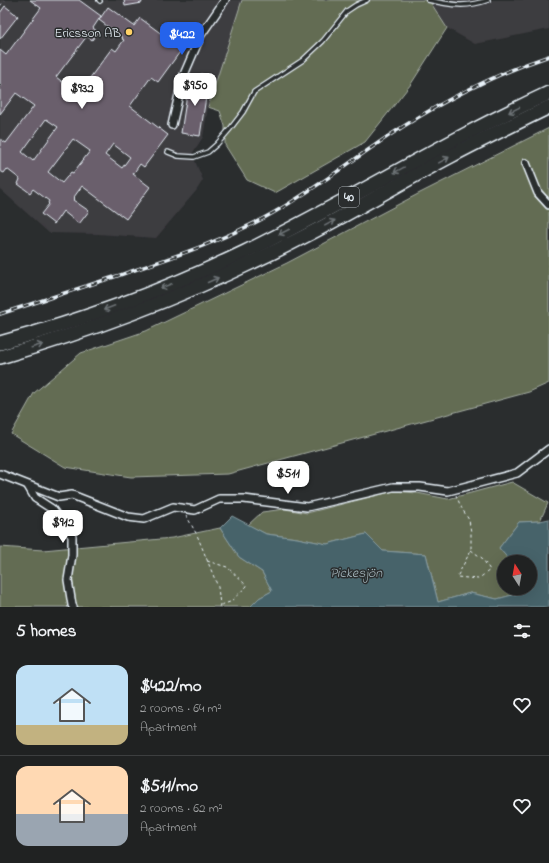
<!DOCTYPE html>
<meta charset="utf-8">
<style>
body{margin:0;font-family:"Indie Flower",sans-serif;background:#2d2f2f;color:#f1f3f6;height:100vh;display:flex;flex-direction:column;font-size:15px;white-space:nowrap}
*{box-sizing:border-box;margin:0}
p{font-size:13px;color:#a2a4a5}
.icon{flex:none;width:22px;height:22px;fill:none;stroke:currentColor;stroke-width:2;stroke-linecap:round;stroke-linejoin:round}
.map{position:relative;height:607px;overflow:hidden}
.drawer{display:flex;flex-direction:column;background:#202222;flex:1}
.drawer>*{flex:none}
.needle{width:26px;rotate:349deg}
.fabs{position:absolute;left:497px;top:555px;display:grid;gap:8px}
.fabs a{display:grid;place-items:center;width:40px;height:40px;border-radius:50%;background:#202222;box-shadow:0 4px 16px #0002,0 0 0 1px #3d3f40;font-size:20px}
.price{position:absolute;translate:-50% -34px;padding:0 9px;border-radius:8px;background:#fff;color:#222;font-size:13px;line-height:26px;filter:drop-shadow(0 1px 2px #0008)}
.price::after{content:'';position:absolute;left:50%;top:24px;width:12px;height:9px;margin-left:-6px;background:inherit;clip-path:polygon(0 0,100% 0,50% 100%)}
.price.on{background:#2563eb;color:#fff}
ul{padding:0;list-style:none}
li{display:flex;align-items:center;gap:12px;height:100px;padding:0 16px}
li+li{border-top:1px solid #3d3f40}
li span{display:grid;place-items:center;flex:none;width:112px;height:80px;border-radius:12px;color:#555}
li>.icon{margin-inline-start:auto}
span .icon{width:48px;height:48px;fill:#fffc;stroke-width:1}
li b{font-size:17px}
h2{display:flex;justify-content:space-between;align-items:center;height:48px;padding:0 16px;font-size:17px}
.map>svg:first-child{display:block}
.built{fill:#3e3c41}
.green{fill:#636c52;stroke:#a6aea5}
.water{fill:#46646a;stroke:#879ca3}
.building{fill:#6b5e6c;stroke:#e8f1f8;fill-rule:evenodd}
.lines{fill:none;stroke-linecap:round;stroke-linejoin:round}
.service-casing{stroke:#e8f1f8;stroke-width:6}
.minor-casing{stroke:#e8f1f8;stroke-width:10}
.motorway-casing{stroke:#e8f1f8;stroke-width:16}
.path{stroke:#e8f1f8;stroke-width:1;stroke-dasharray:3 3;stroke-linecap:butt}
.service{stroke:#2a2d2e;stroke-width:3.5}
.minor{stroke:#2a2d2e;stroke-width:7}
.motorway{stroke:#2a2d2e;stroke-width:13}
.rail-casing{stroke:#e8f1f8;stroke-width:3.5}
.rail{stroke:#2a2d2e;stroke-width:2;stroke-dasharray:6;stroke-linecap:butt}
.oneway{stroke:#6c7275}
.poi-dot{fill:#ffd166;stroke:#2a2d2e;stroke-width:1.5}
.labels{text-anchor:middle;stroke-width:3;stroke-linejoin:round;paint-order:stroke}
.shield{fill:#2a2d2e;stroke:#afb6bb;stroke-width:1}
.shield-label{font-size:12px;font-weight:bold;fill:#e8f1f8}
.poi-label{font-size:13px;fill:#e8f1f8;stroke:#2a2d2e;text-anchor:end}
.water-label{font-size:14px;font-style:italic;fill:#a7b9bf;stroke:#2a2d2e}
</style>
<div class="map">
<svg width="549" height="607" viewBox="0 0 549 607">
<rect width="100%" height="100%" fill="#2a2d2e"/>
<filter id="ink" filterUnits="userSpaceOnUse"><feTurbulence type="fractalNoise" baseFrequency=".025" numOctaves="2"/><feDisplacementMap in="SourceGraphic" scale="8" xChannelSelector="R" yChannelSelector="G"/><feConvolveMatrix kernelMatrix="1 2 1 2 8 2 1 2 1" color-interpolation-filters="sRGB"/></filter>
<g filter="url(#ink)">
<g class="built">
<path d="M0,0H242L208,107L203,137L192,154L203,180L196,191L156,238L98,234L49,233L0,189Z"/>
<path d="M429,0H549V29L475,44L447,28Z"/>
</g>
<g class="green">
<path d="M242,0H429L447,28L411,84L365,142L275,193L247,180L225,145V126L220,111L208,107Z"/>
<path d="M549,128V383L529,392L228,474L131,477L65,467L11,434L34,393L81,353L146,331L287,263L420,193Z"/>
<path d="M512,482L548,503L540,521L519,522L499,548L511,562H504V588H521L520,593L497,599L470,593L438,602L426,554L383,551L366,534L327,544L297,538L266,534L248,525L262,512L285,509L307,513L394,491L417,493L448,499Z"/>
<path d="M220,528L239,557L262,572L272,591L259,598L250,607H0V547L43,550L172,538Z"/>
</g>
<path class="water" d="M232,516L266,534L297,538L327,544L366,534L383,551L426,554L438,602L470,593L497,599L520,593L521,588H530V562H511L499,548L519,522L540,521L549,519V607H250L259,598L272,591L262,572L239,557L220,528Z"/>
<g class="building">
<path d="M30,0H79L101,16L93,28L98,32L92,40L87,36L56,77L78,94L112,48L116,51L124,40L122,39L123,38L99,20L108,7L134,26L140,18L182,49L158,82L151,77L130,106L168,135L144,167L140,164L133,174L150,187L126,219L82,186L74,197L75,198L73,200L89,211L79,224L63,211L54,224L41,214L49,204L48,203L49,201L33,189L30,193L18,184L20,179L7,169L4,173L0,171V139L6,143L34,106L16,93L0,114V88L2,85L0,84V50L6,55L41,8ZM46,119L58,127L33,161L22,152ZM73,139L90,151L73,173L71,172L62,183L48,172ZM113,144L130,157L122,168L105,155Z"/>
<path d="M124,0H141L142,3L125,6Z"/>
<path d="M5,6L18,16L0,39V13Z"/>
<path d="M201,74L206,75L205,84H208L200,136L181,133L189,81L200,83Z"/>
</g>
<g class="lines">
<g class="service-casing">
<g id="service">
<path d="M99,0L100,1"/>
<path d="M428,0C451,5 466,8 488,0"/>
<path d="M168,152L178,156L194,157L208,152L217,144L230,129L243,112L254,92L303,60L323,41L347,11L356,5L367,0"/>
</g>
</g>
<g class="minor-casing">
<g id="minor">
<path d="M172,125L183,77L201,35L225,0"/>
<path d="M526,163L538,193L549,205"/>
<path d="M0,474L59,497L72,495L128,517L144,519L173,507L195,510L219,499H244L307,507L393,487H420L448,491L517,473L549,449"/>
<path d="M28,486L35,498L52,509L72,536V555L68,580L72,605L73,607"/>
</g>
</g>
<g class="motorway-casing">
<g id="motorway">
<path d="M0,343C84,320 166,290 245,252C348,202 445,141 549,93"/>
<path d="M0,357C107,326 209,286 307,235C356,210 403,181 451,156C483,139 516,123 549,107"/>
</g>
</g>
<g class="path">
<path d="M0,6L5,0"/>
<path d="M456,495L461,507L469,520L471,532V550L457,577L478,579L490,570L482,558L471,550"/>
<path d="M186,515L197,535L218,587L220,605L219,607"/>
<path d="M207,561L227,567L247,586L230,602L221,605"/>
</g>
<use href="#service" class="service"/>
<use href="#minor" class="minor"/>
<use href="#motorway" class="motorway"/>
<g class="rail-casing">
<path id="rail" d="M0,314C39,301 78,289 117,276C170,258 224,241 273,213C314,190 351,161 390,135C440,102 492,75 549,56"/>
</g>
<use href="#rail" class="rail"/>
</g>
<defs><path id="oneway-shaft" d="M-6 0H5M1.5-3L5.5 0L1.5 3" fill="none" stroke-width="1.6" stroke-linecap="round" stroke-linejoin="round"/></defs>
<g class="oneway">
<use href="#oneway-shaft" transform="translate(514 110) rotate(154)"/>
<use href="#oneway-shaft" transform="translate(444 160) rotate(-29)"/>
<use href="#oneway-shaft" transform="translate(399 170) rotate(151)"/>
<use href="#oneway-shaft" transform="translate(330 223) rotate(-29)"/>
<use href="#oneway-shaft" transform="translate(284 232) rotate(153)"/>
<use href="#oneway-shaft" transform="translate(213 280) rotate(-24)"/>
<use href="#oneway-shaft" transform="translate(166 286) rotate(158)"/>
<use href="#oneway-shaft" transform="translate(109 308) rotate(159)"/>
<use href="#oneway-shaft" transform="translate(37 346) rotate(-17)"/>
</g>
</g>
<circle class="poi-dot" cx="129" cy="32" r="4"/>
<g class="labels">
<rect class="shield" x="339" y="187" width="20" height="20" rx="3"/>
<g class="shield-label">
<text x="349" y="201">40</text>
</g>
<g class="poi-label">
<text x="121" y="37">Ericsson AB</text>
</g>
<g class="water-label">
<text x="356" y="577">Pickesjön</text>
</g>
</g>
</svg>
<div class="fabs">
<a><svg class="needle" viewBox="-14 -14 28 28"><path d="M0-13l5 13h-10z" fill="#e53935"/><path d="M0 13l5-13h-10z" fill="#a2a4a5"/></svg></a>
</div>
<b class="price on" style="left:182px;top:56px">$422</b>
<b class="price" style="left:195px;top:107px">$950</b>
<b class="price" style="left:82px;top:110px">$932</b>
<b class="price" style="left:288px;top:495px">$511</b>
<b class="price" style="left:63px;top:544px">$912</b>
</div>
<section class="drawer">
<h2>5 homes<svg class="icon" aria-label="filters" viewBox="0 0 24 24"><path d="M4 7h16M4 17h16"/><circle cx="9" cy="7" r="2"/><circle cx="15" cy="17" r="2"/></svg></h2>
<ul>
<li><span style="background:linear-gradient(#bfe0f5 75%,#c2b280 0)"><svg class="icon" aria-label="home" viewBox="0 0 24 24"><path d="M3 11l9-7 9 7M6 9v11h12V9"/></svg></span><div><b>$422/mo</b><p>2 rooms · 64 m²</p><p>Apartment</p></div><svg class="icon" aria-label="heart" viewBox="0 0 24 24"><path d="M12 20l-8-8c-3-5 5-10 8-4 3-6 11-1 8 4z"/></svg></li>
<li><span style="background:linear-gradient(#ffd9b3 60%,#9aa5b1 0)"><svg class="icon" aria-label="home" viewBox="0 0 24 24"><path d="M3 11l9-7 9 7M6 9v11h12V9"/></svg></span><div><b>$511/mo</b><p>2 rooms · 62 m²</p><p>Apartment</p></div><svg class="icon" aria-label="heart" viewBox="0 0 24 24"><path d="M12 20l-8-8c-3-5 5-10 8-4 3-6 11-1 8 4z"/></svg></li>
</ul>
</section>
